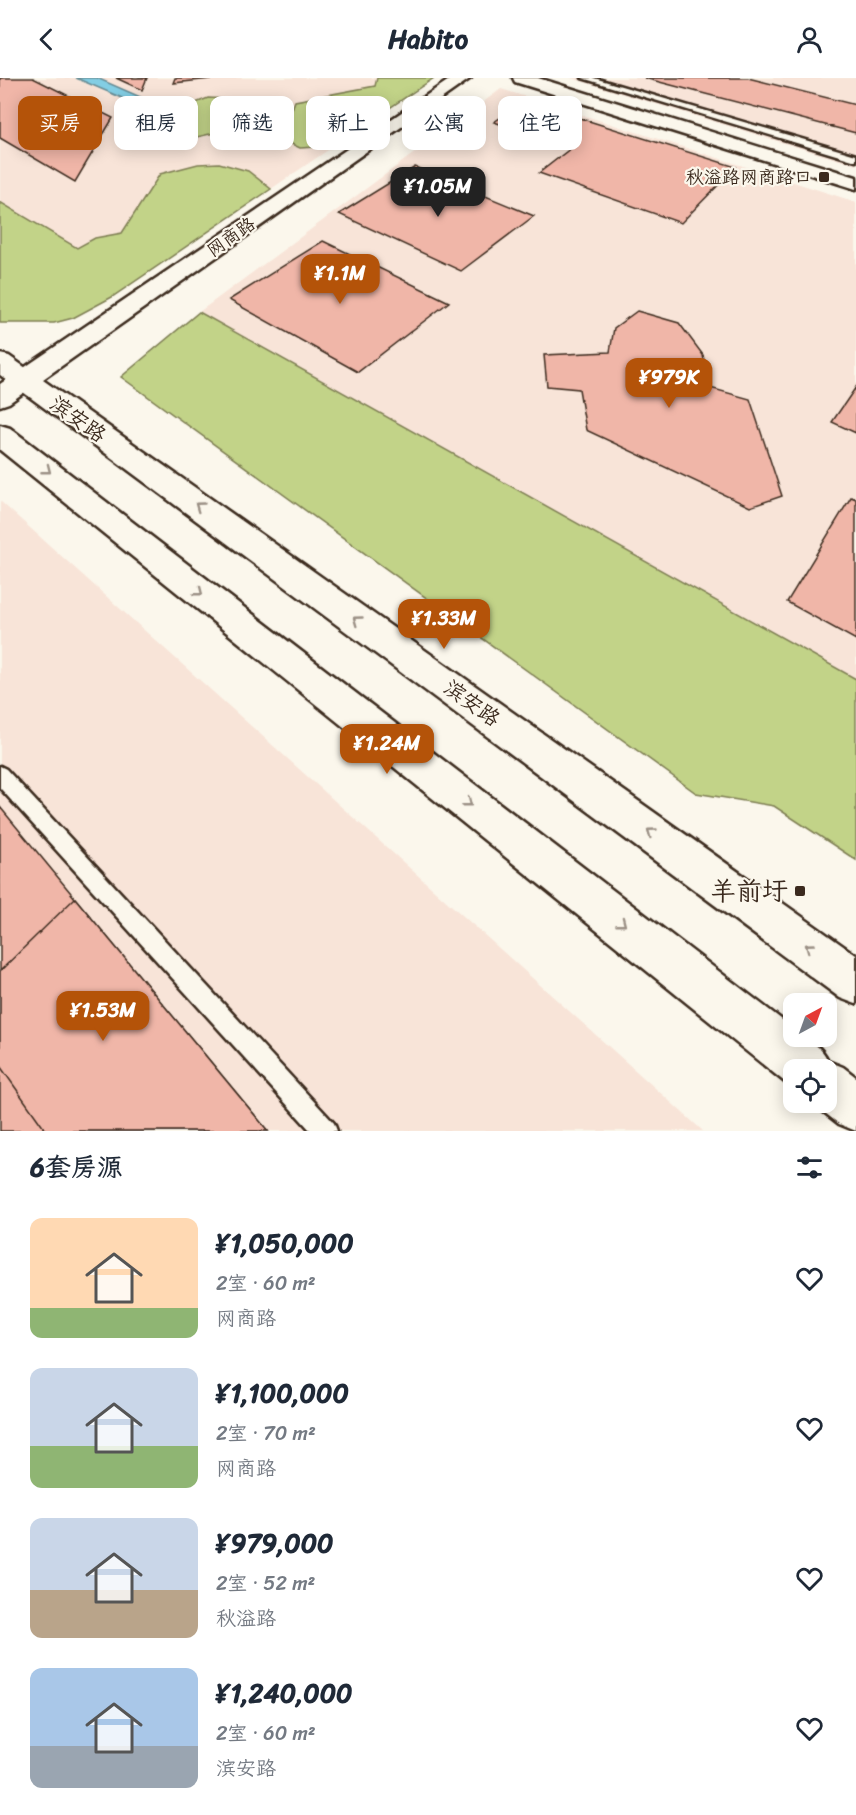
<!DOCTYPE html>
<html lang="zh">
<meta charset="utf-8">
<style>
body{margin:0;font-family:Sriracha,"LXGW WenKai TC",sans-serif;background:#f2f2f3;color:#1f2937;height:100vh;display:flex;flex-direction:column;font-size:22px;white-space:nowrap}
*{box-sizing:border-box;margin:0}
p{font-size:20px;color:#747a83}
.icon{flex:none;width:33px;height:33px;fill:none;stroke:currentColor;stroke-width:2;stroke-linecap:round;stroke-linejoin:round}
.map{position:relative;height:1053px;overflow:hidden}
.side{display:flex;flex-direction:column;background:#fff;flex:1}
.side>*{flex:none}
.banner{position:absolute;left:18px;top:18px;width:820px;height:54px;display:flex;gap:12px}
.needle{width:39px;rotate:41deg}
.controls{position:absolute;left:783px;top:915px;display:grid;gap:12px}
.controls a{display:grid;place-items:center;width:54px;height:54px;border-radius:12px;background:#fff;box-shadow:0 3px 15px #0003;font-size:30px}
.price{position:absolute;translate:-50% -51px;padding:0 14px;border-radius:12px;background:#b45309;color:#fff;font-size:20px;line-height:39px;filter:drop-shadow(0 2px 3px #0008)}
.price::after{content:'';position:absolute;left:50%;top:36px;width:18px;height:14px;margin-left:-9px;background:inherit;clip-path:polygon(0 0,100% 0,50% 100%)}
.price.active{background:#222;color:#fff}
ul{padding:0;list-style:none}
li{display:flex;align-items:center;gap:18px;height:150px;padding:0 30px}
li span{display:grid;place-items:center;flex:none;width:168px;height:120px;border-radius:12px;color:#555}
li>.icon{margin-inline-start:auto}
span .icon{width:72px;height:72px;fill:#fffc;stroke-width:1}
li b{font-size:26px}
h2{display:flex;justify-content:space-between;align-items:center;height:72px;padding:0 30px;font-size:26px}
.pill{padding:0 21px;border-radius:12px;background:#fff;box-shadow:0 3px 15px #0003;font-size:21px;line-height:54px}
.pill.active{background:#b45309;color:#fff}
header{display:flex;justify-content:space-between;align-items:center;height:78px;padding:0 30px;background:#fff;font-size:27px;font-weight:700}
.map>svg:first-child{display:block}
.built{fill:#f8e4d8}
.green{fill:#c2d388;stroke:#7e7e53;stroke-width:1.5}
.water{fill:#83cee4;stroke:#668c95;stroke-width:1.5}
.building{fill:#f0b6a8;stroke:#3b2a1e;stroke-width:1.5}
.lines{fill:none;stroke-linecap:round;stroke-linejoin:round}
.service-casing{stroke:#3b2a1e;stroke-width:5}
.tertiary-casing{stroke:#3b2a1e;stroke-width:5}
.secondary-casing{stroke:#3b2a1e;stroke-width:5}
.service{fill:#fbf7ec;fill-rule:evenodd}
.tertiary{fill:#fbf7ec;fill-rule:evenodd}
.secondary{fill:#fbf7ec;fill-rule:evenodd}
.oneway{stroke:#9b9085}
.poi-dot{fill:#3b2a1e;stroke:#fbf7ec;stroke-width:2}
.labels{text-anchor:middle;stroke-width:4.5;stroke-linejoin:round;paint-order:stroke}
.far-poi-label{font-size:18px;fill:#3b2a1e;stroke:#fbf7ec;text-anchor:end}
.far-street-label{font-size:18px;fill:#3b2a1e;stroke:#fbf7ec}
.street-label{font-size:21px;fill:#3b2a1e;stroke:#fbf7ec}
.near-poi-label{font-size:26px;fill:#3b2a1e;stroke:#fbf7ec;text-anchor:end}
</style>
<header><svg class="icon" aria-label="back" viewBox="0 0 24 24"><path d="M15 5l-7 7 7 7"/></svg>Habito<svg class="icon" aria-label="person" viewBox="0 0 24 24"><circle cx="12" cy="8" r="4"/><path d="M4 21q1-7 8-7t8 7"/></svg></header>
<div class="map">
<svg width="856" height="1053" viewBox="0 0 856 1053">
<rect width="100%" height="100%" fill="#fbf7ec"/>
<filter id="ink" filterUnits="userSpaceOnUse"><feTurbulence type="fractalNoise" baseFrequency=".0167" numOctaves="2"/><feDisplacementMap in="SourceGraphic" scale="12" xChannelSelector="R" yChannelSelector="G"/><feConvolveMatrix kernelMatrix="1 2 1 2 8 2 1 2 1" color-interpolation-filters="sRGB"/></filter>
<g filter="url(#ink)">
<g class="built">
<path d="M0,0H434L112,219L0,148Z"/>
<path d="M571,0H856V87Z"/>
<path d="M501,11L856,124V601L199,234Z"/>
<path d="M0,423L703,1053H0Z"/>
</g>
<g class="green">
<path d="M377,0H434L333,68L300,70L281,61L295,23L375,8Z"/>
<path d="M208,20L228,21L250,28L240,49L197,59L185,52L180,39L191,27Z"/>
<path d="M219,85L248,93L271,111L112,219L73,240L54,245H0V124L77,170L95,160L122,155L160,96L198,86Z"/>
<path d="M199,234L856,601V782L774,728L696,715L121,299Z"/>
</g>
<path class="water" d="M76,0H97L147,22L136,26Z"/>
<g class="building">
<path d="M0,0H33L113,40L75,104L0,60Z"/>
<path d="M116,0H147L142,12Z"/>
<path d="M175,0H220L173,5Z"/>
<path d="M644,0H748L856,27V55Z"/>
<path d="M525,23L736,89L681,145L539,95L571,70L494,44Z"/>
<path d="M415,89L534,138L461,193L339,136Z"/>
<path d="M323,163L449,224L358,294L229,222Z"/>
<path d="M637,233L679,245L703,277L710,310L750,321L782,418L750,429L586,352L579,311L547,308L544,277L610,274L614,250Z"/>
<path d="M856,309V355L832,344Z"/>
<path d="M851,419L856,421V562L787,524Z"/>
<path d="M0,729L75,820L268,1053H0Z"/>
<path d="M75,820L268,1053H46L0,988V893Z"/>
</g>
<g class="lines">
<g class="service-casing">
<g id="service">
<path d="M582,0H594L856,77V83Z"/>
<path d="M0,688L6,691L334,1045L337,1053H311L0,710Z"/>
</g>
</g>
<g class="tertiary-casing">
<g id="tertiary">
<path d="M452,0H471L9,325L0,328V306Z"/>
<path d="M513,0H538L856,99V111L515,4Z"/>
</g>
</g>
<g class="secondary-casing">
<g id="secondary">
<path d="M0,276L9,278L856,877V926L840,920L0,297Z"/>
<path d="M0,347L10,350L794,951V958C807,958 823,970 828,983L843,989L856,999V1053L839,1046L811,1024H826V992H794V1010L791,1009L0,372Z"/>
</g>
</g>
<use href="#service" class="service"/>
<use href="#tertiary" class="tertiary"/>
<use href="#secondary" class="secondary"/>
</g>
<defs><path id="oneway-chevron" d="M-2-3.5L2.5 0L-2 3.5" fill="none" stroke-width="1.6" stroke-linecap="round" stroke-linejoin="round" transform="scale(1.5)"/></defs>
<g class="oneway">
<use href="#oneway-chevron" transform="translate(47 392) rotate(38)"/>
<use href="#oneway-chevron" transform="translate(199 428) rotate(-144)"/>
<use href="#oneway-chevron" transform="translate(199 514) rotate(38)"/>
<use href="#oneway-chevron" transform="translate(357 542) rotate(-144)"/>
<use href="#oneway-chevron" transform="translate(468 725) rotate(38)"/>
<use href="#oneway-chevron" transform="translate(651 754) rotate(-144)"/>
<use href="#oneway-chevron" transform="translate(622 845) rotate(38)"/>
<use href="#oneway-chevron" transform="translate(809 869) rotate(-144)"/>
</g>
</g>
<g class="poi-dot">
<rect x="818" y="93" width="12" height="12" rx="3"/>
<rect x="794" y="807" width="12" height="12" rx="3"/>
</g>
<g class="labels">
<g class="far-poi-label">
<text x="812" y="105">秋溢路网商路口</text>
</g>
<g class="far-street-label">
<text transform="translate(231 159) rotate(-35)" y="6">网商路</text>
</g>
<g class="street-label">
<text transform="translate(78 341) rotate(36)" y="7">滨安路</text>
<text transform="translate(472 625) rotate(36)" y="7">滨安路</text>
</g>
<g class="near-poi-label">
<text x="788" y="822">羊前圩</text>
</g>
</g>
</svg>
<div class="controls">
<a><svg class="needle" viewBox="-14 -14 28 28"><path d="M0-13l5 13h-10z" fill="#e53935"/><path d="M0 13l5-13h-10z" fill="#747a83"/></svg></a>
<a><svg class="icon" aria-label="locate" viewBox="0 0 24 24"><circle cx="12" cy="12" r="6"/><path d="M12 2v4M12 18v4M2 12h4M18 12h4"/></svg></a>
</div>
<b class="price active" style="left:438px;top:140px">¥1.05M</b>
<b class="price" style="left:340px;top:227px">¥1.1M</b>
<b class="price" style="left:669px;top:331px">¥979K</b>
<b class="price" style="left:444px;top:572px">¥1.33M</b>
<b class="price" style="left:387px;top:697px">¥1.24M</b>
<b class="price" style="left:103px;top:964px">¥1.53M</b>
<div class="banner">
<a class="pill active">买房</a>
<a class="pill">租房</a>
<a class="pill">筛选</a>
<a class="pill">新上</a>
<a class="pill">公寓</a>
<a class="pill">住宅</a>
</div>
</div>
<section class="side">
<h2>6套房源<svg class="icon" aria-label="filters" viewBox="0 0 24 24"><path d="M4 7h16M4 17h16"/><circle cx="9" cy="7" r="2"/><circle cx="15" cy="17" r="2"/></svg></h2>
<ul>
<li><span style="background:linear-gradient(#ffd9b3 75%,#8fb573 0)"><svg class="icon" aria-label="home" viewBox="0 0 24 24"><path d="M3 11l9-7 9 7M6 9v11h12V9"/></svg></span><div><b>¥1,050,000</b><p>2室 · 60 m²</p><p>网商路</p></div><svg class="icon" aria-label="heart" viewBox="0 0 24 24"><path d="M12 20l-8-8c-3-5 5-10 8-4 3-6 11-1 8 4z"/></svg></li>
<li><span style="background:linear-gradient(#c9d6e8 65%,#8fb573 0)"><svg class="icon" aria-label="home" viewBox="0 0 24 24"><path d="M3 11l9-7 9 7M6 9v11h12V9"/></svg></span><div><b>¥1,100,000</b><p>2室 · 70 m²</p><p>网商路</p></div><svg class="icon" aria-label="heart" viewBox="0 0 24 24"><path d="M12 20l-8-8c-3-5 5-10 8-4 3-6 11-1 8 4z"/></svg></li>
<li><span style="background:linear-gradient(#c9d6e8 60%,#b9a48a 0)"><svg class="icon" aria-label="home" viewBox="0 0 24 24"><path d="M3 11l9-7 9 7M6 9v11h12V9"/></svg></span><div><b>¥979,000</b><p>2室 · 52 m²</p><p>秋溢路</p></div><svg class="icon" aria-label="heart" viewBox="0 0 24 24"><path d="M12 20l-8-8c-3-5 5-10 8-4 3-6 11-1 8 4z"/></svg></li>
<li><span style="background:linear-gradient(#a9c7e8 65%,#9aa5b1 0)"><svg class="icon" aria-label="home" viewBox="0 0 24 24"><path d="M3 11l9-7 9 7M6 9v11h12V9"/></svg></span><div><b>¥1,240,000</b><p>2室 · 60 m²</p><p>滨安路</p></div><svg class="icon" aria-label="heart" viewBox="0 0 24 24"><path d="M12 20l-8-8c-3-5 5-10 8-4 3-6 11-1 8 4z"/></svg></li>
</ul>
</section>
